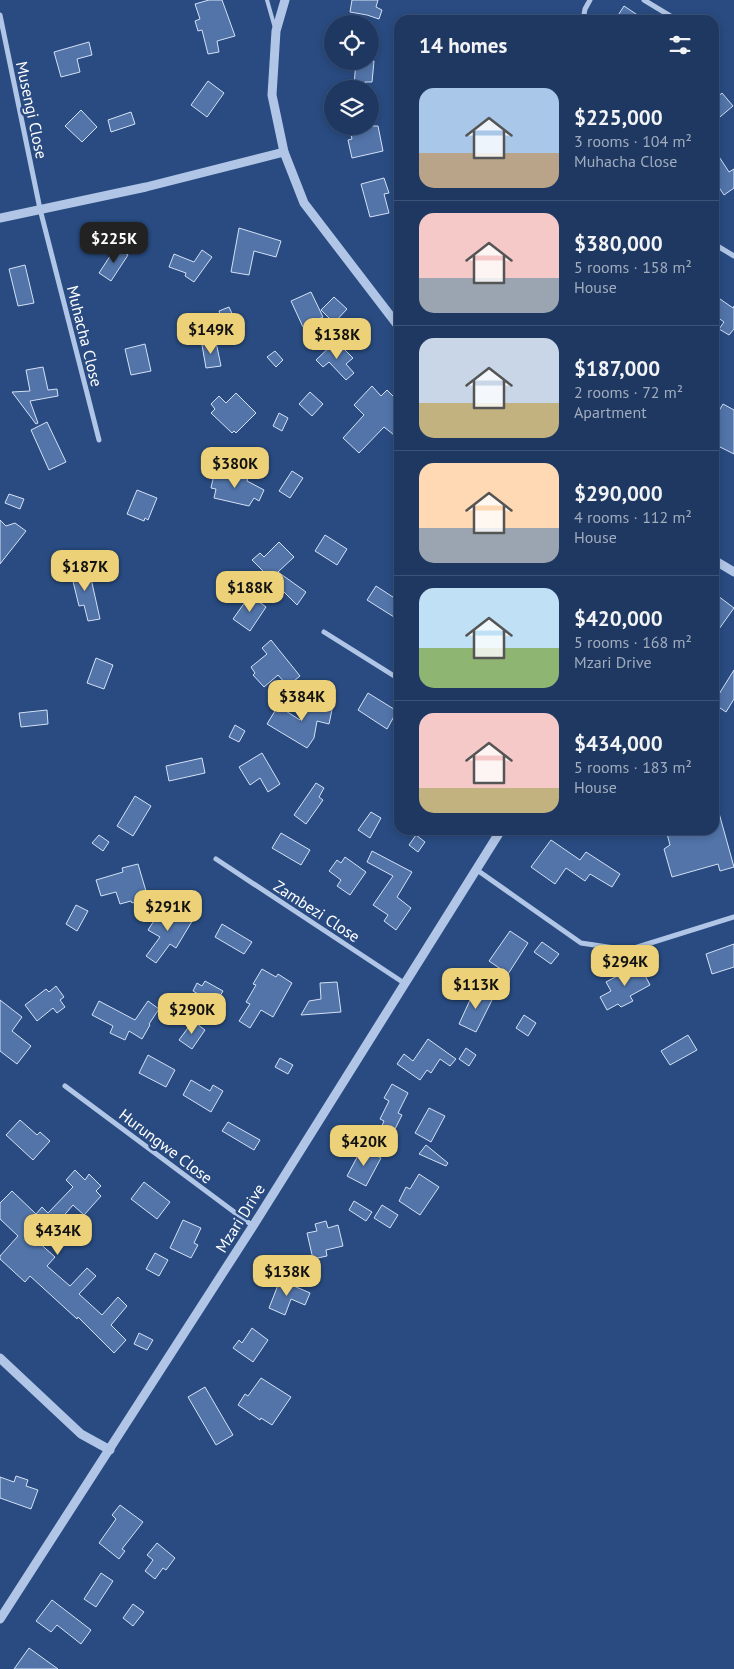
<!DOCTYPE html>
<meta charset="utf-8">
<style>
body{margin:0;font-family:"PT Sans",sans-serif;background:#273f67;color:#f1f3f6;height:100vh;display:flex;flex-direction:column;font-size:19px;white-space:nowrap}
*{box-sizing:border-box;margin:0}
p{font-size:16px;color:#a1acbd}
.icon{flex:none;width:28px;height:28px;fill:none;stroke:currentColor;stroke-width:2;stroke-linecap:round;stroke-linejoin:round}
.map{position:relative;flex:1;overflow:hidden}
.side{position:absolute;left:394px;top:15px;width:325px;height:820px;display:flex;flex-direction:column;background:#1f3861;border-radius:15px;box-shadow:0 2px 8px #0003,0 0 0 1px #3c5276}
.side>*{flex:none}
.fabs{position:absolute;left:324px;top:15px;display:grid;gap:10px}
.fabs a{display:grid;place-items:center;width:55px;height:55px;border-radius:50%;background:#1f3861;box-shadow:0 2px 8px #0003,0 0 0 1px #3c5276;font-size:25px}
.price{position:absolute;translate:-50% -42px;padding:0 11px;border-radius:10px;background:#ecd179;color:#111;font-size:16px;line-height:32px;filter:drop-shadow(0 1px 2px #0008)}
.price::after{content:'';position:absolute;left:50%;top:30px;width:15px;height:11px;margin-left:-8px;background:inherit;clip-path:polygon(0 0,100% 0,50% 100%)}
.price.current{background:#222;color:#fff}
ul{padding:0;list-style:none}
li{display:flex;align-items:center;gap:15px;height:125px;padding:0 25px}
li+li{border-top:1px solid #3c5276}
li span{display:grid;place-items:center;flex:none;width:140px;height:100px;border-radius:15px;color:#555}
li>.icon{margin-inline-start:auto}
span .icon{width:60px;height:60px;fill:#fffc;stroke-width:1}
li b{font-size:21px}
h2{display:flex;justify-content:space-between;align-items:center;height:60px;padding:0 25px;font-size:21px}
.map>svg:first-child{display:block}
.building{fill:#5274a9;stroke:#d4e1f5}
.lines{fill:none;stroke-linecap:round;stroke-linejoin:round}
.service{stroke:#b1c6e6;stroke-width:4}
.minor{stroke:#b1c6e6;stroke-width:5}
.tertiary{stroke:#b1c6e6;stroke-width:9}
.labels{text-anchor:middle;stroke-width:5;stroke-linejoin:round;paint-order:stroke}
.street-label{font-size:16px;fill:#fff;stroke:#294b81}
</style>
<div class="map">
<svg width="734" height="1669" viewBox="0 0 734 1669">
<rect width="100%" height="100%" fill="#294b81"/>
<g class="building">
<path d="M209,0H222L235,36L217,41L219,52L208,54L202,30L198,31L195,21L200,19L195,4Z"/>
<path d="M352,0H378L376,7L382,10L379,19L367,15L350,12Z"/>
<path d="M624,6L645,20H615Z"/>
<path d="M89,42L92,55L77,59L80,72L61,77L54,52Z"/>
<path d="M356,61H374L372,82H365V87L354,86Z"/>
<path d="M208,81L224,93L207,117L191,105Z"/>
<path d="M722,93L733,106L714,122V100Z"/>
<path d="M81,110L97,127L82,142L65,126Z"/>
<path d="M131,112L135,124L111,132L108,120Z"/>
<path d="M349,126H378L383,151L352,158L348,140L352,139Z"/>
<path d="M714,149L729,172L734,169V188L724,195L714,180Z"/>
<path d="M384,178L389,193L384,194L389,213L370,217L361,184Z"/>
<path d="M239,228L281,241L276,257L254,251L249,275L231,272Z"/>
<path d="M116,247L128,255L111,281L99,273Z"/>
<path d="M202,250L212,257L194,282L185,276L186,273L169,267L174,254L194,262Z"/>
<path d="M25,265L34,303L18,306L9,269Z"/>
<path d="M311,292L323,317L303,327L291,301Z"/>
<path d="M334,297L347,309L334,323L321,310Z"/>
<path d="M720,299L733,308L734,306V329L729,335L719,329L724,322L714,315V309Z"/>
<path d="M229,307L236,322L225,327L219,311Z"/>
<path d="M336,341L353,358L346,364L354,373L346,380L329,362L323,367L316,360Z"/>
<path d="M216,342L221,366L206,368L202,345Z"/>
<path d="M145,344L151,371L131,375L125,349Z"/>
<path d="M275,351L283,360L276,367L267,357Z"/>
<path d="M43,367L48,390L57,389L58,396L30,401L38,423L36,424L12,392L30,391L26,370Z"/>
<path d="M372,386L381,396L387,390L399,402V439L384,427L359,453L343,438L364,415L354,405Z"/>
<path d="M310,392L323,404L312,416L299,404Z"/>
<path d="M236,393L256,413L236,433L234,431L232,433L211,413L215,409L211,404L219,396L226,403Z"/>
<path d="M723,404L734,410V454L714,444V419Z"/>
<path d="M279,413L288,418L282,431L273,426Z"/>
<path d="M47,422L66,462L49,470L31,430Z"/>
<path d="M215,470L248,477L247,481L264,490L259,501L254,498L249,506L214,498L216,489L211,488Z"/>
<path d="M292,471L303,478L290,498L279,491Z"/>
<path d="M137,490L157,498L148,520L145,518L144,521L127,514Z"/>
<path d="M9,494L24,499L20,509L5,503Z"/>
<path d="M0,520L6,526L15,523L26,531L0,564Z"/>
<path d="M325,535L347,549L337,565L315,551Z"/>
<path d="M279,542L294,557L278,572L306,592L297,605L252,560L260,553L264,557Z"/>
<path d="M88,565L100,619L88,621L84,605L79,606L70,569Z"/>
<path d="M376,586L399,601V609L394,617L367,600Z"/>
<path d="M714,593L734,608L714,636Z"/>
<path d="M250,595L266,607L250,631L233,619Z"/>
<path d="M271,640L300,676L288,686L278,675L264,687L253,675L255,673L251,667L267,654L262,648Z"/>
<path d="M96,658L113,665L104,689L87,683Z"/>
<path d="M734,670V699L726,712L714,704V702Z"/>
<path d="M368,693L397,711L387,729L358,710Z"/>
<path d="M322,698L334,700L329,724L317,721L314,738L307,748L267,724L278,706L300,720L304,704L320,707Z"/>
<path d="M47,710L48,724L21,727L19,713Z"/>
<path d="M235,725L245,731L239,742L229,737Z"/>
<path d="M262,753L280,784L268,792L260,778L250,785L239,767Z"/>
<path d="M202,758L205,773L169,781L166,766Z"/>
<path d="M316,783L324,788L319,797L323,800L306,824L294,815Z"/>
<path d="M135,796L151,806L133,836L117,826Z"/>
<path d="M714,806H717L734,867L720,871L718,864L672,877L664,849L670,845L666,830H714Z"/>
<path d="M371,812L381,818L370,838L358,830Z"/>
<path d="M281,833L310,850L301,865L272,848Z"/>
<path d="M99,835L109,842L103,851L92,843Z"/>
<path d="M416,835L425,842L418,852L409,845Z"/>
<path d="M551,840L580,860L586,852L620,874L612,887L590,874L585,881L566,868L555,884L531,867Z"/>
<path d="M372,851L412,872L397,897L411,908L396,930L384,921L388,915L373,905L393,876L367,862Z"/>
<path d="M345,857L366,872L350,895L337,886L341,880L329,871L337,860L341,863Z"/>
<path d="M138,864L148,898L132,903L131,901L120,904L116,892L101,896L96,880L123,872L122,868Z"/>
<path d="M76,905L88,911L77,931L66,924Z"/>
<path d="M179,908L194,918L176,948L170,944L156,963L146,956L160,937L148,930L161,910L173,918Z"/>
<path d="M222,924L252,942L244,954L215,937Z"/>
<path d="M510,931L528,943L508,974L489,961Z"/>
<path d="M542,942L559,954L551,964L534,952Z"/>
<path d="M734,944V967L712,974L706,954Z"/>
<path d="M639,964L650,985L630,996L633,1001L621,1007L618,1004L607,1010L600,997L611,991L606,982Z"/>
<path d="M262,969L276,977L278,974L292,983L273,1017L261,1010L250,1028L239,1021L250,1004L246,1002L256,985L253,984Z"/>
<path d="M205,981L223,991L220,996L224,998L219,1006L193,991L197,983L202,986Z"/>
<path d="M337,982L341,1012L301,1015L309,1001L321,999L320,983Z"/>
<path d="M56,986L64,997L60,1000L65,1007L57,1013L53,1008L37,1021L25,1005L46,989L49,992Z"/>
<path d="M476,987L494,996L476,1032L459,1024Z"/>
<path d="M0,1000L22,1017L12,1031L31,1046L17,1064L0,1051Z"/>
<path d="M99,1001L135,1020L148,1001L159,1009L149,1024L150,1025L142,1039L129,1031L125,1040L110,1033L113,1026L92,1015Z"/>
<path d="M524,1015L536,1023L528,1036L516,1028Z"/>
<path d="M193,1021L205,1030L192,1049L179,1040Z"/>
<path d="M688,1035L697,1050L670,1065L661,1051Z"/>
<path d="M428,1039L456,1059L450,1066L440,1059L431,1073L427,1070L420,1080L397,1064L404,1054L413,1061Z"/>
<path d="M466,1048L476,1055L469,1066L459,1059Z"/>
<path d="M148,1055L175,1070L166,1087L139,1073Z"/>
<path d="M280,1058L293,1065L288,1074L275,1067Z"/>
<path d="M191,1080L210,1091L213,1085L223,1091L211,1112L183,1095Z"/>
<path d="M392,1084L408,1093L398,1113L402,1115L392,1135L381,1128L384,1121L380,1119L389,1101L384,1098Z"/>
<path d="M429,1108L445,1116L431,1142L415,1133Z"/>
<path d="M20,1120L37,1135L40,1132L50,1141L33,1160L6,1135Z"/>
<path d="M228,1122L260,1140L254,1150L222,1131Z"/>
<path d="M426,1145L448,1163L446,1166L419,1154Z"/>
<path d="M362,1148L381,1158L366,1186L347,1176Z"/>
<path d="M75,1170L85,1180L89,1174L101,1186L96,1191L101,1196L84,1215L73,1205L53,1228L49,1225L36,1240L55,1257L47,1266L70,1286L87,1268L96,1276L79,1294L102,1315L118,1297L127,1306L111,1325L126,1340L114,1353L78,1317L77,1319L30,1276L25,1282L0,1259V1256L18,1236L0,1219V1203L12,1191L36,1214L42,1207L48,1213L73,1187L66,1180Z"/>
<path d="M419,1174L439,1187L420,1215L399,1201L406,1187L410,1189Z"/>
<path d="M144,1182L170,1202L157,1219L131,1199Z"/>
<path d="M354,1201L372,1212L366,1221L349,1210Z"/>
<path d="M382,1205L398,1215L390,1228L374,1218Z"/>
<path d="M183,1220L201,1228L194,1243L198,1245L191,1258L170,1248Z"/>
<path d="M326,1221L328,1228L338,1225L343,1246L326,1250L327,1256L313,1259L307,1233L317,1231L315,1224Z"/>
<path d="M155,1253L168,1260L159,1276L146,1269Z"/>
<path d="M280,1280L310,1293L305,1305L291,1299L285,1315L269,1308Z"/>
<path d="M252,1328L268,1340L253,1362L233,1348L239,1340L242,1343Z"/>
<path d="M139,1333L153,1340L147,1350L134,1344Z"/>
<path d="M261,1378L291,1397L272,1425L261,1418L260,1420L238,1405L245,1394L248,1396Z"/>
<path d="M205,1387L233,1435L216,1445L188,1397Z"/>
<path d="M16,1476L28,1480L26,1486L38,1490L31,1509L0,1498V1477L14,1482Z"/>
<path d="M120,1505L143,1522L122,1549L125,1551L119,1559L99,1543L116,1519L112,1515Z"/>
<path d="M157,1543L175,1558L166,1570L163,1568L155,1579L145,1571L153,1560L147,1555Z"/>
<path d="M101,1573L113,1581L96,1607L84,1599Z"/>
<path d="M52,1600L91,1630L81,1644L57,1625L51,1632L36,1621Z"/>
<path d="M133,1604L144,1612L133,1626L123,1618Z"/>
<path d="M29,1648L58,1669H14Z"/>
</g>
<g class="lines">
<path class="service" d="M267,0L275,28"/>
<g class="minor">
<path d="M644,0L677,20"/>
<path d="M0,15L40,209L99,440"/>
<path d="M583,20L585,9L590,0"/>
<path d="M714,244L734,256"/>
<path d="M324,632L399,679"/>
<path d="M216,859L404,983"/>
<path d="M477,870L581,943L628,950L734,917"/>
<path d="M65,1086L253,1226"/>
</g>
<g class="tertiary">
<path d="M285,0L276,31L272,95L284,152L304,203L399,327"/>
<path d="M0,218L146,187L284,152"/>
<path d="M714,560L734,572"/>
<path d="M0,1358L81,1434L110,1450"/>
<path d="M0,1619L253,1226L501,830"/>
</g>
</g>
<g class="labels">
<g class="street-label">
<text transform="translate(32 110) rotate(78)" y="6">Musengi Close</text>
<text transform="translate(85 336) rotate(76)" y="6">Muhacha Close</text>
<text transform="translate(317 911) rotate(33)" y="6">Zambezi Close</text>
<text transform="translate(166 1146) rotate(37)" y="6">Hurungwe Close</text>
<text transform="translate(240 1218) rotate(-58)" y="6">Mzari Drive</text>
</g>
</g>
</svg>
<div class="fabs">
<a><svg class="icon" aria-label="locate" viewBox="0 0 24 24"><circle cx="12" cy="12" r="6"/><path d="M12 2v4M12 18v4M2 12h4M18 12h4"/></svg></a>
<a><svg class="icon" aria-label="layers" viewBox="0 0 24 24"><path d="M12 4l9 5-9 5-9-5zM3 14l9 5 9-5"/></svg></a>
</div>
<b class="price current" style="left:114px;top:264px">$225K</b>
<b class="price" style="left:211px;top:355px">$149K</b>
<b class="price" style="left:337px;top:360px">$138K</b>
<b class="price" style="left:235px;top:489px">$380K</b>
<b class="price" style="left:85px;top:592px">$187K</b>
<b class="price" style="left:250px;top:613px">$188K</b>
<b class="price" style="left:302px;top:722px">$384K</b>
<b class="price" style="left:168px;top:932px">$291K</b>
<b class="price" style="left:625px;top:987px">$294K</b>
<b class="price" style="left:476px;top:1010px">$113K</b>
<b class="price" style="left:192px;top:1035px">$290K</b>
<b class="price" style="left:364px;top:1167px">$420K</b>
<b class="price" style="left:58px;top:1256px">$434K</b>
<b class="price" style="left:287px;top:1297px">$138K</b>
<section class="side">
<h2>14 homes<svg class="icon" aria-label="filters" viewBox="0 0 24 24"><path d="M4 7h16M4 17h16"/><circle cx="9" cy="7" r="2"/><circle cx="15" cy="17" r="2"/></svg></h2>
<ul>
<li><span style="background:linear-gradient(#a9c7e8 65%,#b9a48a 0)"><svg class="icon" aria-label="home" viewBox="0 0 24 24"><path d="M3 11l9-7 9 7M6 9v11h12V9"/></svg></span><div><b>$225,000</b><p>3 rooms · 104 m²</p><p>Muhacha Close</p></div></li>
<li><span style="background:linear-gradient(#f6c9c9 65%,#9aa5b1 0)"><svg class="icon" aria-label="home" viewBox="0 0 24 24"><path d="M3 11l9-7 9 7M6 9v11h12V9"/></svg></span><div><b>$380,000</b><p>5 rooms · 158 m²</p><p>House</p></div></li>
<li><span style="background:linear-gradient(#c9d6e8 65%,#c2b280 0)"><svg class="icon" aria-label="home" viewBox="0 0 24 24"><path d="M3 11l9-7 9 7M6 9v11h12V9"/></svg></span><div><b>$187,000</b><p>2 rooms · 72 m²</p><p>Apartment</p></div></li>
<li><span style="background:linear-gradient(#ffd9b3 65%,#9aa5b1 0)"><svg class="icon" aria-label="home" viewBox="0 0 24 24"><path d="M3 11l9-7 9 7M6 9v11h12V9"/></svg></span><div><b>$290,000</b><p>4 rooms · 112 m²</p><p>House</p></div></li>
<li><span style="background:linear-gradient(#bfe0f5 60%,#8fb573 0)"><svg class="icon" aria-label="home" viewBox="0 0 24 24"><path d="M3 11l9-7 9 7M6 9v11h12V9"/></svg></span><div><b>$420,000</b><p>5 rooms · 168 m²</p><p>Mzari Drive</p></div></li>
<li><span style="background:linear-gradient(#f6c9c9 75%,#c2b280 0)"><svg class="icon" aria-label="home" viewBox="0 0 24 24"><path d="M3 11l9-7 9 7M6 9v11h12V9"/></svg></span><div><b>$434,000</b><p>5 rooms · 183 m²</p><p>House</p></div></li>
</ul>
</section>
</div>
